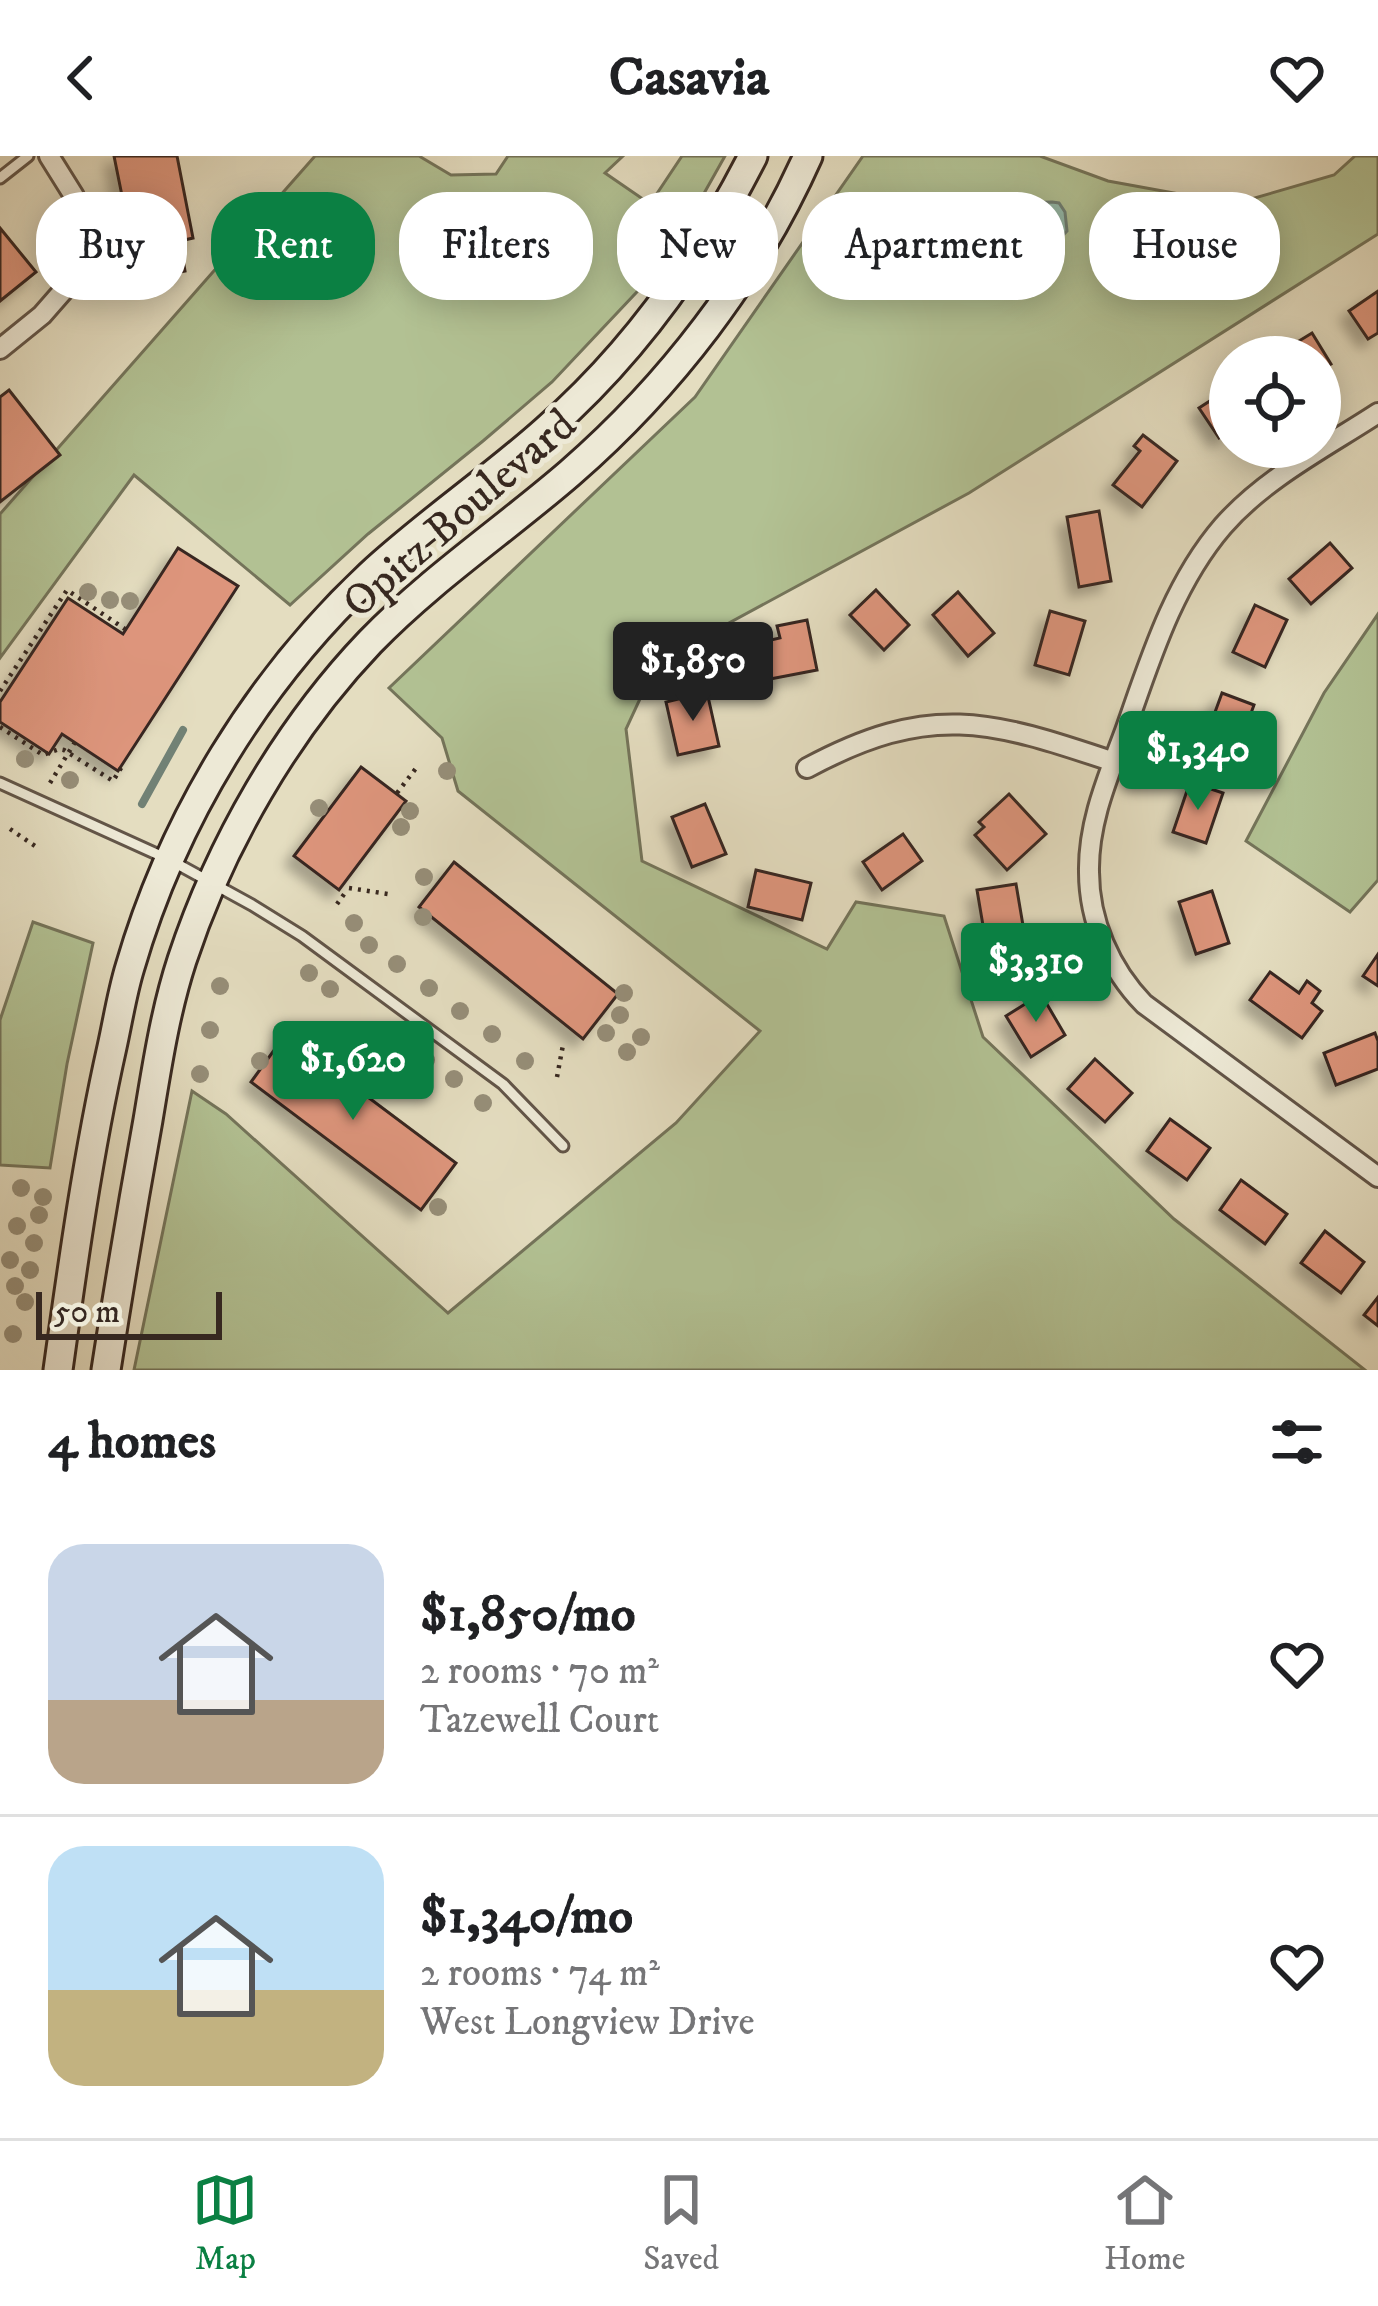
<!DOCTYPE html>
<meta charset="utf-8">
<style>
body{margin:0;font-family:"IM FELL DW Pica",serif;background:#f2f2f2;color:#202124;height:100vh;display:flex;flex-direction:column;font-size:45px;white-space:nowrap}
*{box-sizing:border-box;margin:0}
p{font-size:39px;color:#757577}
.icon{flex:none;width:66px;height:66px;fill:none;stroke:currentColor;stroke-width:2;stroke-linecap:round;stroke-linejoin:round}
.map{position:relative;height:1214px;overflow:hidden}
.panel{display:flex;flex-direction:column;background:#fff;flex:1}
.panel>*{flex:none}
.guide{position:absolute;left:36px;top:36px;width:1308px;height:108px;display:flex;gap:24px}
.controls{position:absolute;left:1209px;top:180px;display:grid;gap:24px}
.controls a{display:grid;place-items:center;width:132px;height:132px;border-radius:50%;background:#fff;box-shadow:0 6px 30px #0003;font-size:60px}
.scale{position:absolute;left:36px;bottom:30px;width:186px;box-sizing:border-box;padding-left:12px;border:6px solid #372820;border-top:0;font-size:33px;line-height:42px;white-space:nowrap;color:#372820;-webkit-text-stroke:9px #ede9d6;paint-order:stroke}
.price{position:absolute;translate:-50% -102px;padding:0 27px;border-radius:12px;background:#0b8043;color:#fff;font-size:39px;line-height:78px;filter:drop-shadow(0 3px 6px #0008)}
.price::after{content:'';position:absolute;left:50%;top:72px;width:36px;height:27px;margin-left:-18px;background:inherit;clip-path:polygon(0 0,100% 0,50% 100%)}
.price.on{background:#222;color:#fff}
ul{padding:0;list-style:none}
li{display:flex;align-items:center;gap:36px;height:300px;padding:0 48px}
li+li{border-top:3px solid #e0e0e0}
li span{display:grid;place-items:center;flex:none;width:336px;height:240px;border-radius:36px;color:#555}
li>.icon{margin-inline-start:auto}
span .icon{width:144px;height:144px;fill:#fffc;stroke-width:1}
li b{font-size:51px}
h2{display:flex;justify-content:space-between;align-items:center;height:144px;padding:0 48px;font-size:51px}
.pill{padding:0 42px;border-radius:48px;background:#fff;box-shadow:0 6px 30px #0003;font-size:42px;line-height:108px}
.pill.on{background:#0b8043;color:#fff}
header{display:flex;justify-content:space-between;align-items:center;height:156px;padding:0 48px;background:#fff;font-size:54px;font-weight:700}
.tab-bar{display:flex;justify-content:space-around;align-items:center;height:168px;border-top:3px solid #e0e0e0;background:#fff;font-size:33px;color:#757577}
.tab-bar a{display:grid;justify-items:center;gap:6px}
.tab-bar .on{color:#0b8043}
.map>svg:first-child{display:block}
.green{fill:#b2c193;stroke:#74745a;stroke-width:3}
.water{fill:#97bdad;stroke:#718175;stroke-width:3}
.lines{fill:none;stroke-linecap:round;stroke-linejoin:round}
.shore{stroke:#677266;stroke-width:3}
.stream{stroke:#718175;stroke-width:8}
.building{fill:#dd957b;stroke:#372820;stroke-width:3;filter:url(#shadow)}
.lane-casing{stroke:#625548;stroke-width:15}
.street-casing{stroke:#625548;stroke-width:24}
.secondary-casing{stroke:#372820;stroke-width:33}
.path{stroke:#372820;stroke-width:4.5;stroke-dasharray:3 6;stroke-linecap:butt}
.lane{stroke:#ede9d6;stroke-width:9}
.street{stroke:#ede9d6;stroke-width:18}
.secondary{stroke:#ede9d6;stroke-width:27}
.tree{fill:#968e78}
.labels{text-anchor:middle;stroke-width:10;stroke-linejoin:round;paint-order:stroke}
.street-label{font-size:45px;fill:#372820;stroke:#ede9d6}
</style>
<header><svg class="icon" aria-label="back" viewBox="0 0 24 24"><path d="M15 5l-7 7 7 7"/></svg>Casavia<svg class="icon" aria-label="heart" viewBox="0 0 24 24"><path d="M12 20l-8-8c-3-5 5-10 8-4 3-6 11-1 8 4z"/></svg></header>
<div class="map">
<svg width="1378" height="1214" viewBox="0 0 1378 1214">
<defs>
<filter id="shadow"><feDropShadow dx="-9" dy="9" stdDeviation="6" flood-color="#0004"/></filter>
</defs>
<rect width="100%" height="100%" fill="#e4ddc0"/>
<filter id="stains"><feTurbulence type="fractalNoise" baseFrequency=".00167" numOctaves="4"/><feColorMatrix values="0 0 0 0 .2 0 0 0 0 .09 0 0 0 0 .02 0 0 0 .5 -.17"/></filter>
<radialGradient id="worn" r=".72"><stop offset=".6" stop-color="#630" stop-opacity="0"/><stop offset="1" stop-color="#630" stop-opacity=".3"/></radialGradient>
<g class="green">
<path d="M315,0H419L451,19L496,18L508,0H623L605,17L650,48L682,0H725L666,105L552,226L483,285L368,378L290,449L134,319L0,502V358Z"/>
<path d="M863,0H1040L1108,25L1234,48L1334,19L1355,0H1378V78L969,337L657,506L626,573L642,705L827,793L856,746L944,760L983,881L1174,1063L1365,1214H134L192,935L226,958L448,1157L676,967L760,875L458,635L442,582L389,532L695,241Z"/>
<path d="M1378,458V724L1350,756L1246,685L1324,537Z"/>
<path d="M33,766L93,787L67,908L50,1012L0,1009V864Z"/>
</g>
<path class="water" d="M1052,46L1059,47L1065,56L1067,75C1056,87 1026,118 1009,114C1000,113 992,99 987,93C977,81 970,74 971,58L982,48Z"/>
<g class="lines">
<path class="shore" d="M1049,59L1054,62L1053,72L1022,98L1014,101L1008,99L983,67L988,60Z"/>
<path class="stream" d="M142,648L183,574"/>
</g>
<g class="building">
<path d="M114,0H177L193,82L180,85L185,115L139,124Z"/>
<path d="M0,72L36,116L0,145Z"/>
<path d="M1378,135V177L1368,183L1349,155Z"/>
<path d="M1312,177L1331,208L1320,215V201H1273Z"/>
<path d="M1230,232V275L1219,282L1199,252Z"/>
<path d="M9,234L60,299L0,346V241Z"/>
<path d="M1143,279L1177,305L1142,351L1113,329L1140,295L1134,290Z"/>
<path d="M1099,355L1111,425L1079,431L1067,361Z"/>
<path d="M1330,387L1352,412L1311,448L1289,423Z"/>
<path d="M178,392L238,430L118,615L62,578L49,598L0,566V546L68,442L123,478Z"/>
<path d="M876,434L909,469L884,494L850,459Z"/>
<path d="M958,436L994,477L968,500L933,459Z"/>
<path d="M1255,449L1287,464L1265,511L1233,496Z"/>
<path d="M1050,455L1085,465L1069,519L1035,509Z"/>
<path d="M807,464L817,514L765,524L758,487L780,482L777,470Z"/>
<path d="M707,536L719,590L678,599L666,546Z"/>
<path d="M1222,537L1254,549L1235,601L1203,589Z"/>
<path d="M361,611L406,645L339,734L294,700Z"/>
<path d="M1190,626L1223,637L1206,687L1173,676Z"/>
<path d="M1009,638L1046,678L1007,714L975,679L984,671L979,666Z"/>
<path d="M705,648L726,698L692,711L672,661Z"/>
<path d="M903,678L922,705L882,734L863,706Z"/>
<path d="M454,706L618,838L583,883L419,751Z"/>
<path d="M756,714L811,727L802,764L748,751Z"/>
<path d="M1016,728L1028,799L989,805L977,734Z"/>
<path d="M1212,735L1229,787L1196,798L1179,746Z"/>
<path d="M1378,798V830L1363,820Z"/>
<path d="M1270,816L1299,837L1307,825L1320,835L1312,847L1322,855L1302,882L1250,844Z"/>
<path d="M1041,838L1065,879L1031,901L1006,860Z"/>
<path d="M1375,877L1378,885V913L1336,929L1324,897Z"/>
<path d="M285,879L456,1007L421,1054L251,926Z"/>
<path d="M1095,903L1132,937L1105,966L1068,933Z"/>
<path d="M1170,963L1210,992L1187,1024L1147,995Z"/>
<path d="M1241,1024L1287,1058L1265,1088L1220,1054Z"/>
<path d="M1325,1075L1364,1106L1341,1137L1301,1107Z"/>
<path d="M1378,1141V1170L1364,1159Z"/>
</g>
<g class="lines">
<g class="lane-casing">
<g id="lane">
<path d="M0,22L28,0"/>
<path d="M0,627L170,704L252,749L302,780L503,928L563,990"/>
</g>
</g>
<g class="street-casing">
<g id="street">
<path d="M0,193L42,159L63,135L78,84L74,40L49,0"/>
<path d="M1378,257C1326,291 1265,322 1223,370C1173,428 1150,504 1125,575C1108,621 1088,666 1089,716C1089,765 1110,813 1144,848L1378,1021"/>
<path d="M807,612C930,546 989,564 1114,606"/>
</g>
</g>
<g class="secondary-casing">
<g id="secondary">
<path d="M58,1214C73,1106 88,998 112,891C118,864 122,837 130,811C173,663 258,524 370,419C426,367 489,325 546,274C634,197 700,104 753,0"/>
<path d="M106,1214C119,1130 133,1047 148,964C157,910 165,856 182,804C220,689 286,574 370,486C431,423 504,374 570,317C670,230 754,121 808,0"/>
</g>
</g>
<g class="path">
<path d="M0,535L67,434L125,473"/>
<path d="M0,571L43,599L59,593L64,594L113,625L124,607"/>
<path d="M50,627L75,586"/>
<path d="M397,637L417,611"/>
<path d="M10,673L38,692"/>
<path d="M349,732L388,738"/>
<path d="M337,748L345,737"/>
<path d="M557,921L563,889"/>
</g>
<use href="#lane" class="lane"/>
<use href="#street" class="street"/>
<use href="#secondary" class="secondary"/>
</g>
<g class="tree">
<circle cx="88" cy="436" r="9"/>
<circle cx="110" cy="444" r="9"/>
<circle cx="130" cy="445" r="9"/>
<circle cx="25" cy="603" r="9"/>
<circle cx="447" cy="615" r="9"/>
<circle cx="70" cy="624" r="9"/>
<circle cx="319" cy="652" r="9"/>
<circle cx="410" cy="655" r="9"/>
<circle cx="401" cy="671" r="9"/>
<circle cx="424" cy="721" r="9"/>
<circle cx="423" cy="761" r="9"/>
<circle cx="354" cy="767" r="9"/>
<circle cx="369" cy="789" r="9"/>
<circle cx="397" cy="808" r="9"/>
<circle cx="309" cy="817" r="9"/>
<circle cx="220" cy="830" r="9"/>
<circle cx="429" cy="832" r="9"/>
<circle cx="330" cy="833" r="9"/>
<circle cx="624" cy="837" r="9"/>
<circle cx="460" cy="855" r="9"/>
<circle cx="620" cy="859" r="9"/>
<circle cx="210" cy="874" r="9"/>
<circle cx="606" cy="877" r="9"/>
<circle cx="492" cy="878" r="9"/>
<circle cx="641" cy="881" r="9"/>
<circle cx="627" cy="896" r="9"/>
<circle cx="426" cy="904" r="9"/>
<circle cx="260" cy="905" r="9"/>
<circle cx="525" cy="905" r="9"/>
<circle cx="200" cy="918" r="9"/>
<circle cx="454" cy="923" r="9"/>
<circle cx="483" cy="947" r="9"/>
<circle cx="21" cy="1032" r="9"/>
<circle cx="43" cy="1041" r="9"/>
<circle cx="438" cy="1051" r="9"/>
<circle cx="39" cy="1059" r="9"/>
<circle cx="17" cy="1070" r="9"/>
<circle cx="34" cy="1087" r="9"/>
<circle cx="10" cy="1104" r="9"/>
<circle cx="30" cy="1114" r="9"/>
<circle cx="15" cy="1130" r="9"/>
<circle cx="25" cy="1146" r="9"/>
<circle cx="13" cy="1178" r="9"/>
</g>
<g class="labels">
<g class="street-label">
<text transform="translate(458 356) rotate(-41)" y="16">Opitz Boulevard</text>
</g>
</g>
<rect width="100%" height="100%" filter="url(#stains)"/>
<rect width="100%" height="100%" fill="url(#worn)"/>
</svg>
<div class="controls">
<a><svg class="icon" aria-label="locate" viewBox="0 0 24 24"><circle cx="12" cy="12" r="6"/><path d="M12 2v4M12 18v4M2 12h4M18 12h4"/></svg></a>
</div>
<div class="scale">50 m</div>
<b class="price on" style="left:693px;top:568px">$1,850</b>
<b class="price" style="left:1198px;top:657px">$1,340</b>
<b class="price" style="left:1036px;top:869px">$3,310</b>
<b class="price" style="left:353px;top:967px">$1,620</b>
<div class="guide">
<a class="pill">Buy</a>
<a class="pill on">Rent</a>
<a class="pill">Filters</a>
<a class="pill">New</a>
<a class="pill">Apartment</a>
<a class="pill">House</a>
</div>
</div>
<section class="panel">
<h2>4 homes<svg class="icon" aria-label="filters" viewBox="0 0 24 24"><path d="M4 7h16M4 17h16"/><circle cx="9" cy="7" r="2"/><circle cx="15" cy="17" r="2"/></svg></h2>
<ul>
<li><span style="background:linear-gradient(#c9d6e8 65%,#b9a48a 0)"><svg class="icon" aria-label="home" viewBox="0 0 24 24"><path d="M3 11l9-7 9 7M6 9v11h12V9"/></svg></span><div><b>$1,850/mo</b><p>2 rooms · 70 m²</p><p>Tazewell Court</p></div><svg class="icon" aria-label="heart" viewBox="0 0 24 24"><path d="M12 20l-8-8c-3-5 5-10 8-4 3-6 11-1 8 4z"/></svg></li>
<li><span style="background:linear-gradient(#bfe0f5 60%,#c2b280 0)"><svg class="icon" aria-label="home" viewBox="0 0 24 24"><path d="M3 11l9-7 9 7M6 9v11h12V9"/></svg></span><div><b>$1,340/mo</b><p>2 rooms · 74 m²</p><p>West Longview Drive</p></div><svg class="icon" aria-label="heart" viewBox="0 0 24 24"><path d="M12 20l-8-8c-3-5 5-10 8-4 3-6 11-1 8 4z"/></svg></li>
</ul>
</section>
<nav class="tab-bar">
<a class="on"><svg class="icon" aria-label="map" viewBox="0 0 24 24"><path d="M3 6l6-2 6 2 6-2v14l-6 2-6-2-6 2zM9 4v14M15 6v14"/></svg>Map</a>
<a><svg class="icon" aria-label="saved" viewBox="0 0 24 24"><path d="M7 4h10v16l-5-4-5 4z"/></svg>Saved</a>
<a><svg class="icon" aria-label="home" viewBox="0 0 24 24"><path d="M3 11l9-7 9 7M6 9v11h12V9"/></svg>Home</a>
</nav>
